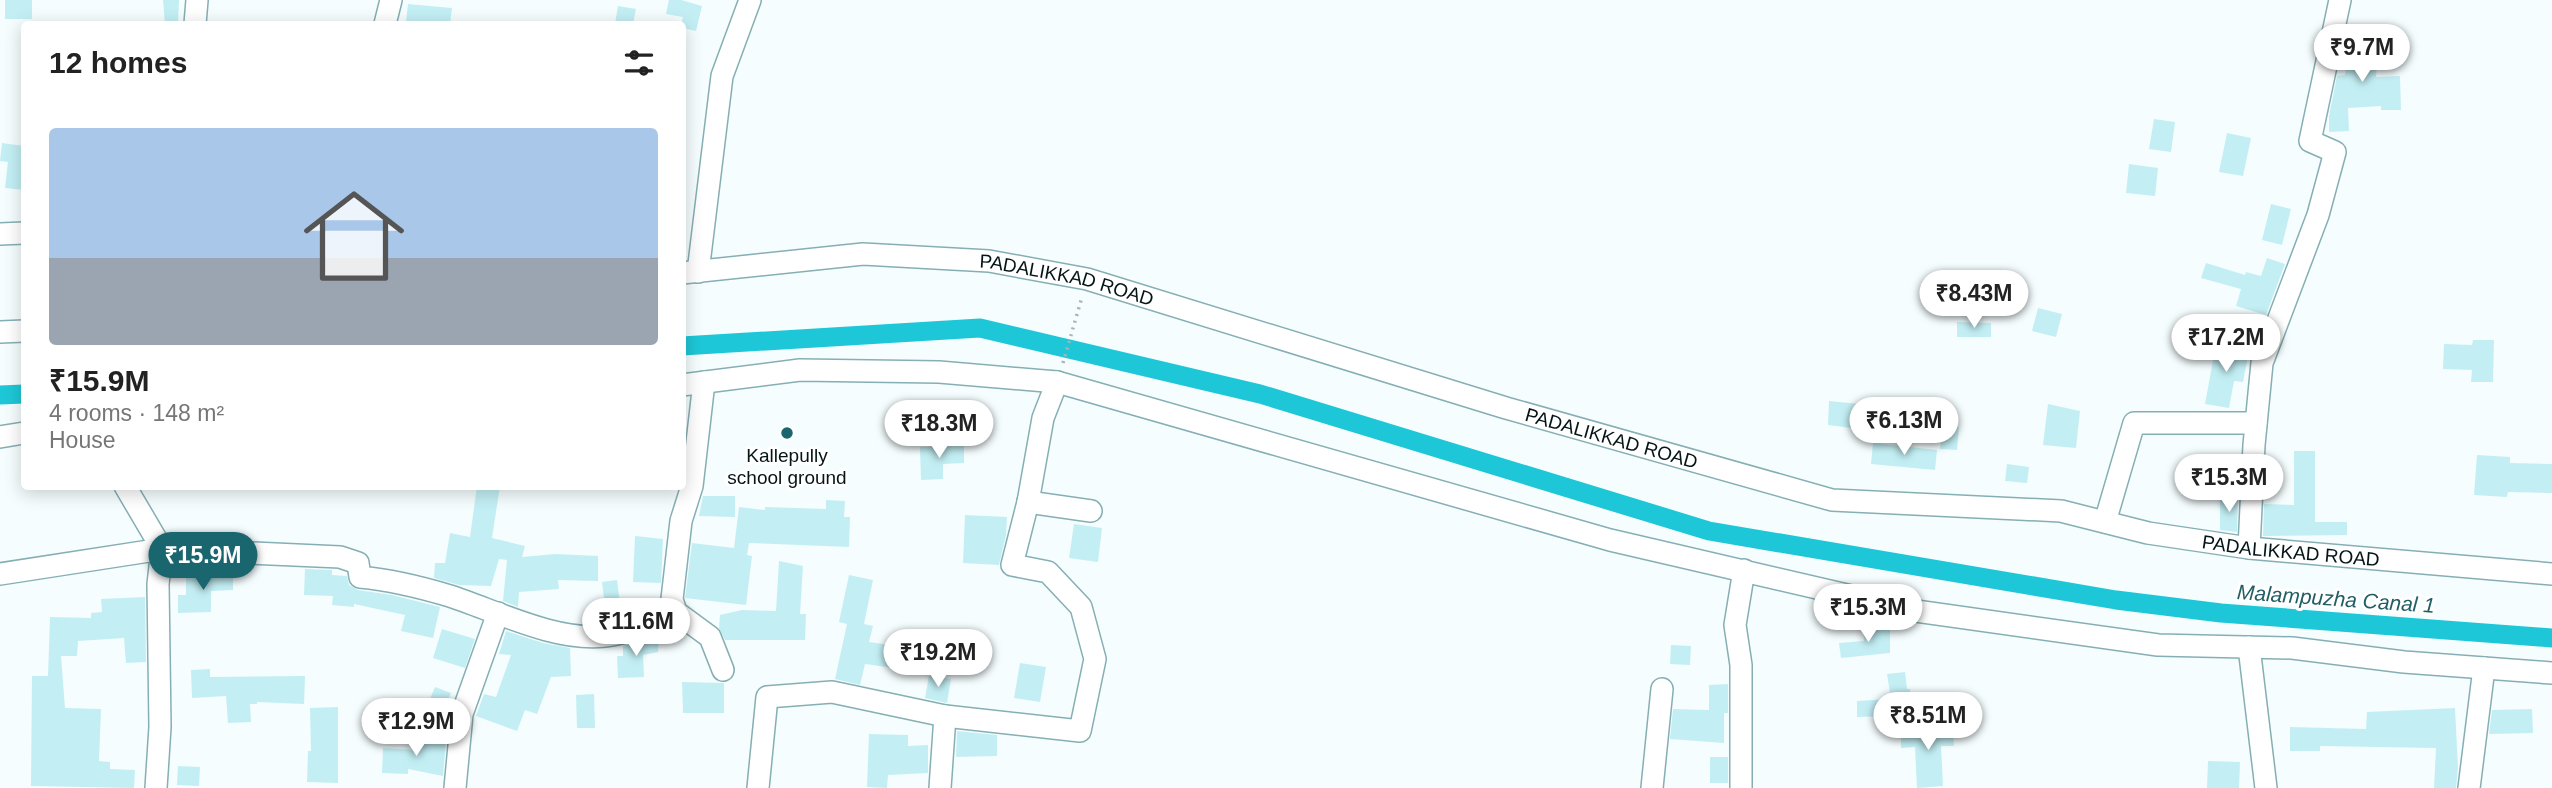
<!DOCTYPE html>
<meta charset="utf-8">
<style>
body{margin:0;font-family:Helvetica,sans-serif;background:#f6f6f6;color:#222;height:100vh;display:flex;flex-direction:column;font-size:26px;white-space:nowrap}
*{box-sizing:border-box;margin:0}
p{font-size:23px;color:#767676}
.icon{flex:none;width:38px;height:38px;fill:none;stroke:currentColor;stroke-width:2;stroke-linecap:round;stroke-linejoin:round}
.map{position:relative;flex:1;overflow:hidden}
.sheet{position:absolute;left:21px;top:21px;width:665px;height:469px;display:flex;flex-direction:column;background:#fff;border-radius:7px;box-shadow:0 4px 18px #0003}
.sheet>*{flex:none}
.price{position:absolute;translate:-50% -60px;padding:0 16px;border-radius:24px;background:#fff;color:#222;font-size:23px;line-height:46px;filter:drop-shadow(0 2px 4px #0008)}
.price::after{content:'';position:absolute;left:50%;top:42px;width:21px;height:16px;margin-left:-10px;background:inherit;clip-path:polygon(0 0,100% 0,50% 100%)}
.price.current{background:#1a666e;color:#fff}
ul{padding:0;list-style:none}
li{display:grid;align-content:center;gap:14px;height:371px;padding:0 28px}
li span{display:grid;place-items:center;height:217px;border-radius:7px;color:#555}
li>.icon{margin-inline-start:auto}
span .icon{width:126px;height:126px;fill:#fffc;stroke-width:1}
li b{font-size:30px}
h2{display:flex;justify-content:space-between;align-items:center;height:84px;padding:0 28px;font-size:30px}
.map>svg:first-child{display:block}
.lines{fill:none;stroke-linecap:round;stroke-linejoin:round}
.canal{stroke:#1ec7d7;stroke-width:19}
.building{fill:#c3eff4}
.minor-casing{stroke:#85afb4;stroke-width:24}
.path{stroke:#a8b3b4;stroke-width:3.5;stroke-dasharray:2 5;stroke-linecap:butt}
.minor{stroke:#fff;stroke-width:21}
.poi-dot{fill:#1a666e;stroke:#fff;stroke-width:2.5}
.labels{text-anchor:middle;stroke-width:6;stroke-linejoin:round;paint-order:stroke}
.street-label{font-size:19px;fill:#051517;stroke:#fff}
.poi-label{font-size:19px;fill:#051517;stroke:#fff}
.water-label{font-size:21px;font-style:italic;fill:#225f65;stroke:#fff}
</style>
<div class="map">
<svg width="2552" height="788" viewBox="0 0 2552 788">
<rect width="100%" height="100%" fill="#f5fdfe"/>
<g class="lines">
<g class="canal">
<path d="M682,346L980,328L1260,394L1709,531L2116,600L2221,613L2552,638"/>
<path d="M0,395L24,394"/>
</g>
</g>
<g class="building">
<rect x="5" y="0" width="27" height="19"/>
<path d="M163,0H179L178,23L165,24Z"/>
<path d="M669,0H681L702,6L696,31L682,28L681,24L683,17L666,14Z"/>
<path d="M408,4L452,8L450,24L406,22Z"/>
<path d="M618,6L636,9L633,24H615Z"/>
<path d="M2349,34L2379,36L2376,77L2400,76L2401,110H2381V106L2348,108L2349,131L2329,132V116L2337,76L2345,75Z"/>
<path d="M2154,119L2175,122L2171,152L2149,149Z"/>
<path d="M2227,133L2251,138L2243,176L2219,172Z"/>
<path d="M2,143L24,146L22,167L24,168V190L5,188L8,162L0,161Z"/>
<path d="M2129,164L2158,168L2155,196L2126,193Z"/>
<path d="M2271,204L2291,209L2282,245L2262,240Z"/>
<path d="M2267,258L2285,264L2266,315L2236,306L2241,289L2201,278L2206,263L2245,275L2246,272L2261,276Z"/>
<path d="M2038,308L2062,314L2056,337L2032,331Z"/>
<path d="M1957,322L1991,323V337H1957Z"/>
<path d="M2473,340H2494L2493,382H2471L2472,370L2443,369L2444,344L2472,345Z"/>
<path d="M2216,344L2249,350L2243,382L2234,381L2229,408L2205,404Z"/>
<path d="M1829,401L1859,404V429L1828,425Z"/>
<path d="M1914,401H1939V420H1913Z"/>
<path d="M2048,404L2080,411L2076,448L2043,445Z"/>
<path d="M1942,425L1959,427L1957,450L1940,449Z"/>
<path d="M1873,443L1937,450L1935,470L1871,464Z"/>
<path d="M964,446V463L943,464V479L921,480L920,447Z"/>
<path d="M2294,451H2315V522H2347V535L2263,536L2264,504L2294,505Z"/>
<path d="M2477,455L2510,457V463L2552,464V493L2508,492L2507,497L2474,495Z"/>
<path d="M2007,464L2029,467L2027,483L2005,481Z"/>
<path d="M477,486H500L492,538L525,546L522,557L556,554L598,556V581L558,580L559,589L519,592L518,607L503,601L507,560L499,559L491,586L459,585L434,578L435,563H445L450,533L470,537Z"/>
<path d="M703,496H735V517L699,516Z"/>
<path d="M2220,497H2238L2237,532L2220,530Z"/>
<path d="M826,500L845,501L844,517H850L849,547L749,543L747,555L752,556L746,605L685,598L692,543L734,548L739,507L765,510V507L826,509Z"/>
<path d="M965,515L1007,517L1006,535L999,565L963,563Z"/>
<path d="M1074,524L1102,528L1098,562L1069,558Z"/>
<path d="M635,536L663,539L661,583L633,582Z"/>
<path d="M779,561L803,566L800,614H806L805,640H725L719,628L720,615L742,610L776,611Z"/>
<path d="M305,569L332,570V575L347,576L349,585L358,590L392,595L440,607L433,638L401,631L405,615L354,604V607L332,605L333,596L304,595Z"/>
<path d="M233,572V590L211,591V612L178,613V595H186V577H215V573Z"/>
<path d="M849,575L873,580L864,624L873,626L869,642L897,646L894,668L865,664L860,685L835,679L847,624L839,622Z"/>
<path d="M617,580L620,604L605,606L602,582Z"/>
<path d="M145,597L146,662L126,663L124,638L78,641L77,656H61L65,708L101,709L99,761L110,762V769L135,770L134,788L31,786L32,676H48L50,617L91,618V613L102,612L101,599Z"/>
<path d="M1890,627V653L1841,658L1839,643L1864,641L1863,628Z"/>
<path d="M442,629L475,639L465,668L433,658Z"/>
<path d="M506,631L543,643L570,648L571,676L551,677L537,714L525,710L517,731L476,716L484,694L496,697L511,655L499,654Z"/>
<path d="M655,636H659L658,652L643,655L644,677L618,678L617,656H623V646Z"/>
<path d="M1671,645L1691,646L1690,665L1670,664Z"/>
<path d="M1020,663L1046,667L1040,702L1014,698Z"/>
<path d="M210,669V677L305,676L304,704L257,702V704H250L251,722L228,723L226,696L192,698L191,670Z"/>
<path d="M1905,672L1907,689H1910L1911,718H1892L1891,716L1857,717V701L1891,699L1887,674Z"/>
<path d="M929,676L951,679L947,703L925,698Z"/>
<path d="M682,682L724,683V713H683Z"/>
<path d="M1728,684V713H1724V743L1670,739L1673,709L1709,710V685Z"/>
<path d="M435,687L451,693L444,710L428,704Z"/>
<path d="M594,694L595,728H577L576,695Z"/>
<path d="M338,707V783L307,782L308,751H311L310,708Z"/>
<path d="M2455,708L2458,768L2456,788H2434L2436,748L2320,746V751H2290V727L2366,729L2367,712Z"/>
<path d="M2532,709L2533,733L2489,734L2492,710Z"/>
<path d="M1938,726V730L1953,729L1954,746H1941L1943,786L1917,788L1915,747L1901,748V727Z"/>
<path d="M957,731L997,735V756L956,757Z"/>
<path d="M869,734L908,735V746L928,745V773L888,775L887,788L867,787Z"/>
<path d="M420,735L446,741L443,776L408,769V774L382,773L383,748L417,750Z"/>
<rect x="1710" y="757" width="18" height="26"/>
<path d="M2208,761L2240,762L2239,788H2207Z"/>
<path d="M178,766L200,767L199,786L177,785Z"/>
</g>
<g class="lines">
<g class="minor-casing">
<g id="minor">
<path d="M195,24L197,0"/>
<path d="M385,24L391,0"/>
<path d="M0,234L24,233"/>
<path d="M698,272L722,76L750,0"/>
<path id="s1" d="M682,273L863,254L989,261L1087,279L1506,408L1832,500L2061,511L2148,533L2249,548L2552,574"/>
<path d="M0,332L24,331"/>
<path d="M682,385L800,370L939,372L1057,382L1610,540L1916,611L2158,645L2292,648L2404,662L2552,673"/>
<path d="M0,437L24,433"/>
<path d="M125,486L162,549L158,584L160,727L156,788"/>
<path d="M1028,502L1091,511"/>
<path d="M2105,522L2134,423H2256"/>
<path d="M2249,548L2254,445L2262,363L2318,215L2335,152L2310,141L2340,0"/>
<path d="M0,574L162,549L340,557L358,563L360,577C391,580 420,587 450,596C496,611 556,642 605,636C629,633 654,623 676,612L672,599L681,521L692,486L704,382"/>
<path d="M676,612L710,637L723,670"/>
<path d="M2249,647L2266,788"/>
<path d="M455,788L462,714L498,613"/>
<path d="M758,788L767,697L832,692L945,716"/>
<path d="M940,788L945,716L1080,731L1095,659L1081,607L1048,572L1012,565L1028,502L1043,418L1057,382"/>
<path d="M1652,788L1662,689"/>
<path d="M1741,788V665L1735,625L1744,570"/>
<path d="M2469,788L2484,668"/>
</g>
</g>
<path class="path" d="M1063,363L1082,297"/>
<use href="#minor" class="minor"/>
</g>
<circle class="poi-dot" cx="787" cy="433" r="7"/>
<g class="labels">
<g class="street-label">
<text dy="7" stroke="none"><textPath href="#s1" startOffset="388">PADALIKKAD ROAD</textPath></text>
<text dy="7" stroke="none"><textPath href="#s1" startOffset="956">PADALIKKAD ROAD</textPath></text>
<text dy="7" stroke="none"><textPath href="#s1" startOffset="1648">PADALIKKAD ROAD</textPath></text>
</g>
<g class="poi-label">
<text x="787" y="462">Kallepully<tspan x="787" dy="22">school ground</tspan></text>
</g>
<g class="water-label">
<text transform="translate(2336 599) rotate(4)" y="7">Malampuzha Canal 1</text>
</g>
</g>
</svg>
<b class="price" style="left:2362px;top:84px">₹9.7M</b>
<b class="price" style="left:1974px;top:330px">₹8.43M</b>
<b class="price" style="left:2226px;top:374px">₹17.2M</b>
<b class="price" style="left:1904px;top:457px">₹6.13M</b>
<b class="price" style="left:939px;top:460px">₹18.3M</b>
<b class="price" style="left:2229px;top:514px">₹15.3M</b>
<b class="price current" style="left:203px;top:592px">₹15.9M</b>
<b class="price" style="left:1868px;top:644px">₹15.3M</b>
<b class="price" style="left:636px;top:658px">₹11.6M</b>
<b class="price" style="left:938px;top:689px">₹19.2M</b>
<b class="price" style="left:1928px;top:752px">₹8.51M</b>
<b class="price" style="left:416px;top:758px">₹12.9M</b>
<section class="sheet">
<h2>12 homes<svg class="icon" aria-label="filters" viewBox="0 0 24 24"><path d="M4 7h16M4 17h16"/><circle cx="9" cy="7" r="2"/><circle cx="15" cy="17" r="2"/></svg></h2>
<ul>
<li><span style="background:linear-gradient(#a9c7e8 60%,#9aa5b1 0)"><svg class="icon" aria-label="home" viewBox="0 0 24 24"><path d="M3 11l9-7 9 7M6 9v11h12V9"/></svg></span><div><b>₹15.9M</b><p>4 rooms · 148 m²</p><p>House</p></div></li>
</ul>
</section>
</div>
